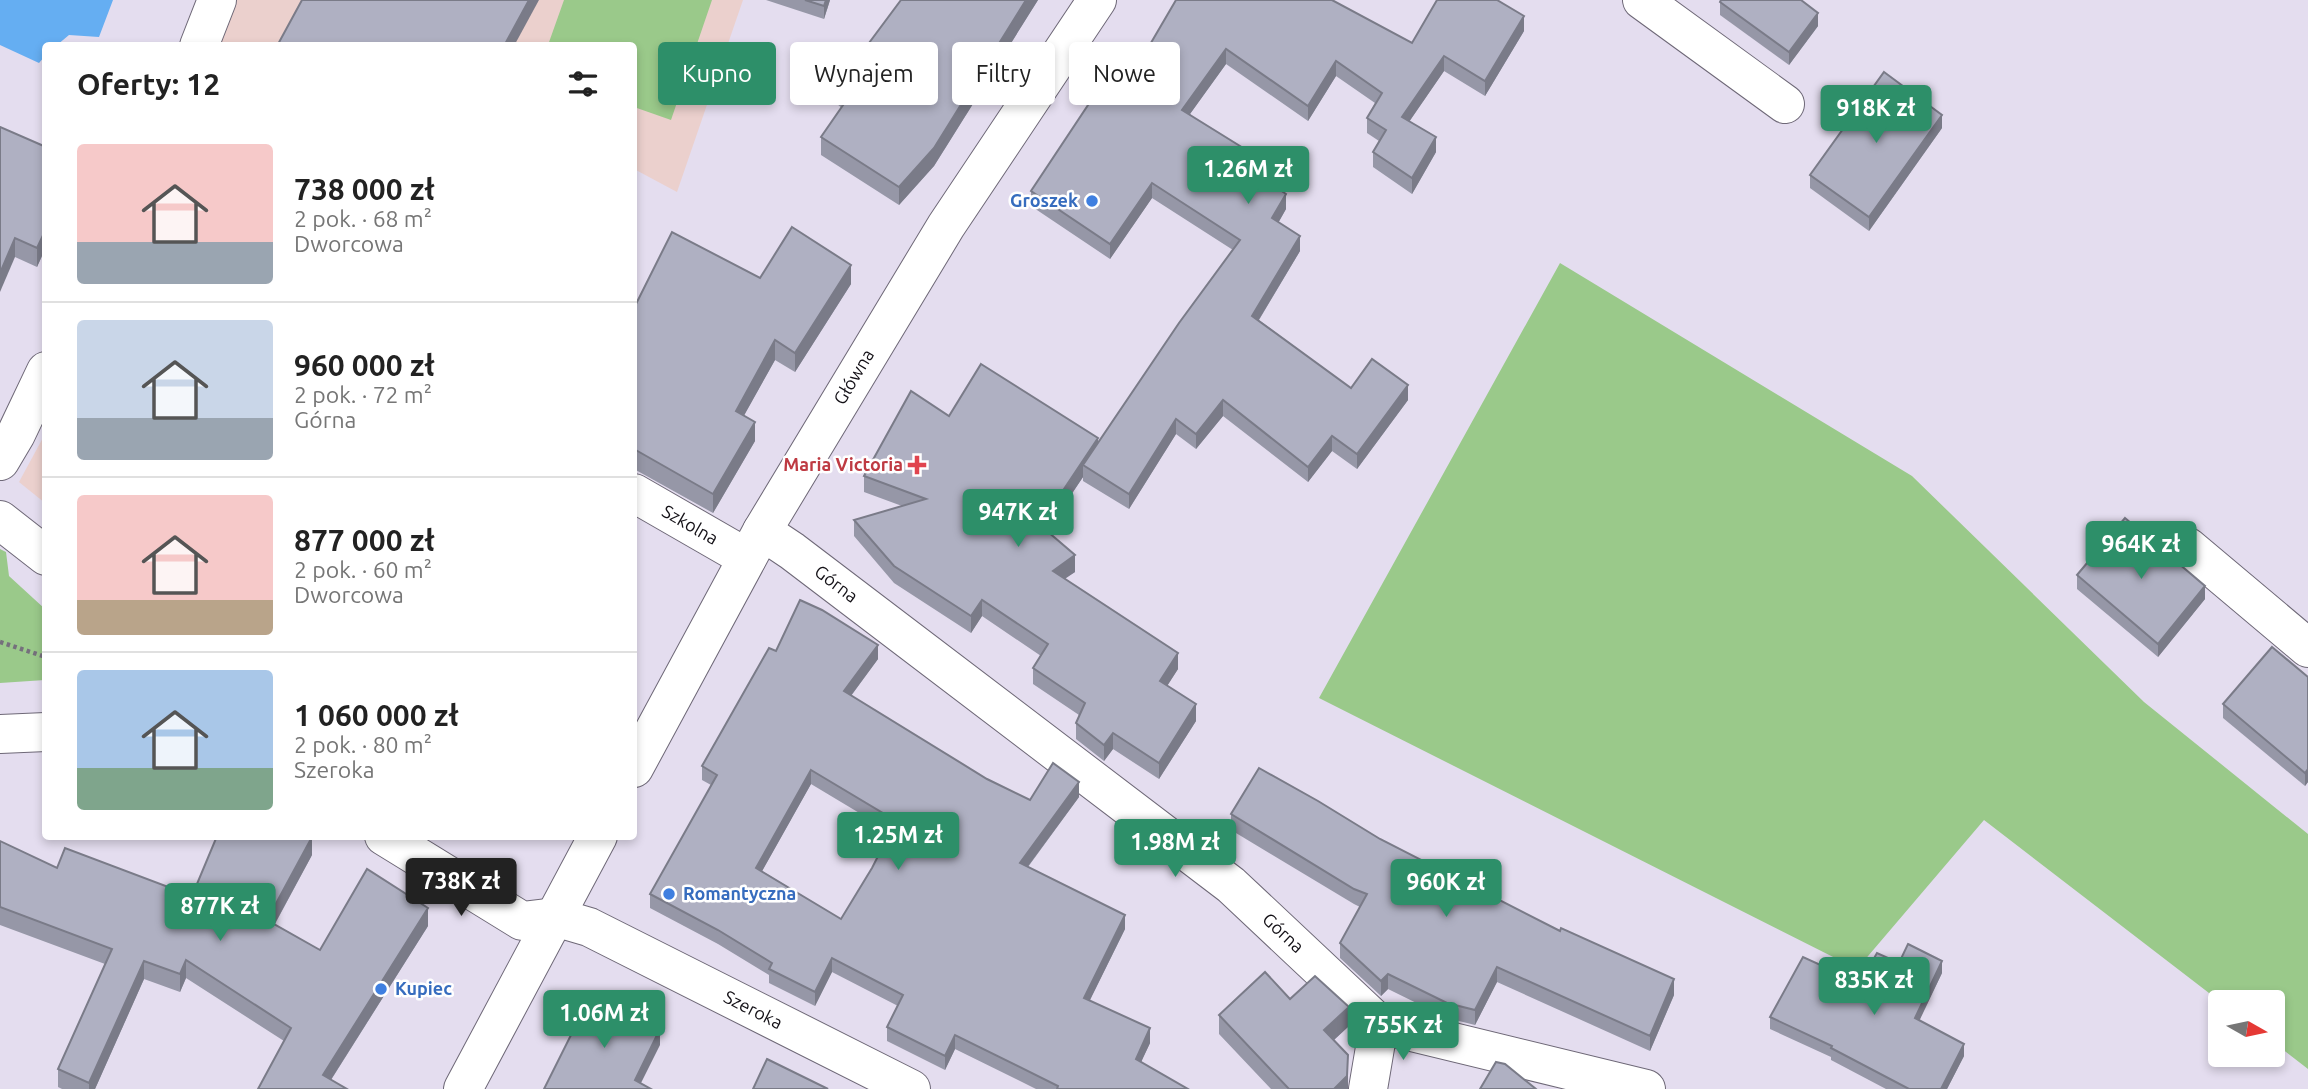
<!DOCTYPE html>
<html lang="pl">
<meta charset="utf-8">
<style>
body{margin:0;font-family:Ubuntu,sans-serif;background:#f6f6f6;color:#222;height:100vh;display:flex;flex-direction:column;font-size:26px;white-space:nowrap}
*{box-sizing:border-box;margin:0}
p{font-size:23px;color:#767676}
.icon{flex:none;width:38px;height:38px;fill:none;stroke:currentColor;stroke-width:2;stroke-linecap:round;stroke-linejoin:round}
.map{position:relative;flex:1;overflow:hidden}
.side{position:absolute;left:42px;top:42px;width:595px;height:798px;display:flex;flex-direction:column;background:#fff;border-radius:7px;box-shadow:0 4px 10px #0003}
.side>*{flex:none}
.top-card{position:absolute;left:658px;top:42px;width:665px;height:63px;display:flex;gap:14px}
.needle{width:46px;rotate:99deg}
.fabs{position:absolute;left:2208px;top:990px;display:grid;gap:14px}
.fabs a{display:grid;place-items:center;width:77px;height:77px;border-radius:7px;background:#fff;box-shadow:0 4px 10px #0003;font-size:35px}
.price{position:absolute;translate:-50% -60px;padding:0 16px;border-radius:7px;background:#2d8f69;color:#fff;font-size:23px;line-height:46px;filter:drop-shadow(0 2px 4px #0008)}
.price::after{content:'';position:absolute;left:50%;top:42px;width:21px;height:16px;margin-left:-10px;background:inherit;clip-path:polygon(0 0,100% 0,50% 100%)}
.price.active{background:#222;color:#fff}
ul{padding:0;list-style:none}
li{display:flex;align-items:center;gap:21px;height:175px;padding:0 35px}
li+li{border-top:2px solid #e0e0e0}
li span{display:grid;place-items:center;flex:none;width:196px;height:140px;border-radius:7px;color:#555}
li>.icon{margin-inline-start:auto}
span .icon{width:84px;height:84px;fill:#fffc;stroke-width:1}
li b{font-size:30px}
h2{display:flex;justify-content:space-between;align-items:center;height:84px;padding:0 35px;font-size:30px}
.pill{padding:0 24px;border-radius:7px;background:#fff;box-shadow:0 4px 10px #0003;font-size:24px;line-height:63px}
.pill.active{background:#2d8f69;color:#fff}
.map>svg:first-child{display:block}
.education{fill:#ebd0cd}
.green{fill:#9ac98a}
.water{fill:#65aef2}
.lines{fill:none;stroke-linecap:round;stroke-linejoin:round}
.minor-casing{stroke:#6e6877;stroke-width:40}
.major-casing{stroke:#6e6877;stroke-width:40}
.path{stroke:#75707c;stroke-width:4.5;stroke-dasharray:3.5 3.5;stroke-linecap:butt}
.minor{stroke:#fff;stroke-width:38}
.major{stroke:#fff;stroke-width:38}
.wall{fill:#9697a7;fill-rule:evenodd}
.shaded-wall{fill:#7a7b88}
.building{fill:#afb0c2;stroke:#7a7b88;stroke-width:2;fill-rule:evenodd}
.shop-dot{fill:#3f7fe0;stroke:#fff;stroke-width:2.5}
.health-dot{fill:#e0444e;stroke:#fff;stroke-width:2.5}
.labels{text-anchor:middle;stroke-width:5;stroke-linejoin:round;paint-order:stroke}
.shop-label{font-size:18px;font-weight:bold;fill:#366cbe;stroke:#fff;text-anchor:start}
.street-label{font-size:18px;fill:#131016;stroke:#fff}
.health-label{font-size:18px;font-weight:bold;fill:#be3a42;stroke:#fff;text-anchor:end}
</style>
<div class="map">
<svg width="2308" height="1089" viewBox="0 0 2308 1089">
<rect width="100%" height="100%" fill="#e4ddef"/>
<g class="education">
<path d="M232,0H743L677,192L634,169V46H216Z"/>
<path d="M45,434L46,503H45L19,482Z"/>
</g>
<g class="green">
<path d="M564,0H712L671,120L634,107V46L548,45Z"/>
<path d="M1560,263L1912,476L2144,702L2308,834V1069L2273,1042V1003H2222L1984,820L1857,969L1319,698Z"/>
<path d="M0,549L6,552L9,576L45,609V680L0,683Z"/>
</g>
<path class="water" d="M0,0H113L99,37L69,35L57,45L46,46L45,56L39,63L0,45Z"/>
<g class="lines">
<g class="minor-casing">
<g id="minor">
<path d="M1642,0L1785,104"/>
<path d="M199,46L217,0"/>
<path d="M0,461L16,434L46,371"/>
<path d="M634,493L747,558"/>
<path d="M0,520L46,556"/>
<path d="M762,531L792,551L1231,885L1379,1024L1646,1089"/>
<path d="M2188,547L2308,648"/>
<path d="M0,734L46,732"/>
<path d="M384,836L522,921L555,917L589,927L911,1089"/>
<path d="M1368,1089L1379,1024"/>
</g>
</g>
<g class="major-casing">
<g id="major">
<path d="M634,768L762,531L946,226L1097,0"/>
<path d="M463,1089L598,836"/>
</g>
</g>
<path class="path" d="M0,642L46,657"/>
<use href="#minor" class="minor"/>
<use href="#major" class="major"/>
</g>
<g class="wall">
<path d="M766,0H830L824,19Z"/>
<path d="M901,0H1038L934,166L899,205L821,155V137L842,108L837,104V86Z"/>
<path d="M1176,0L1412,43L1524,31L1485,96L1444,71L1409,122L1436,152L1412,194L1373,167V152L1379,141L1367,133V118L1375,103L1336,76L1308,121L1226,64L1190,114L1269,179L1267,182L1286,209L1278,223L1300,251L1259,320L1351,388L1408,400L1357,469L1332,451L1308,482L1223,416L1196,449L1176,434L1129,509L1083,481V477L1047,531L1075,572L1065,578L1178,669L1167,686L1196,721L1159,779L1113,749L1104,761L1076,739V723L1079,715L1033,684V668L1041,656L982,616L971,633L894,583L854,536V520L902,506L864,492V476L949,416L1098,443L1233,250L1152,198L1110,259L1031,206V191L1131,77Z"/>
<path d="M1720,2L1818,26L1789,65L1720,15Z"/>
<path d="M0,127L46,147V247L37,267L15,257Z"/>
<path d="M1942,128L1869,231L1810,188V175Z"/>
<path d="M760,278L851,284L795,372L775,360L744,415L755,441L713,513L634,469V308Z"/>
<path d="M2077,575L2205,599L2158,657L2077,589Z"/>
<path d="M776,651L878,659L851,696L987,779L1030,800L1079,797L1028,867L1125,929L1090,1000L1150,1043L1141,1062L1188,1089H1036L955,1049L945,1070L887,1041V1027L898,1006L832,972L815,1006L769,983V975L718,944L650,908V894L711,785L702,780V766ZM811,784L891,832L872,868L841,919L762,871Z"/>
<path d="M2308,677V782L2305,786L2223,718V704Z"/>
<path d="M1231,814L1380,839L1674,995L1650,1051L1497,982L1475,1025L1447,1018L1388,989L1381,996L1340,958V943L1360,907L1354,904L1231,830Z"/>
<path d="M0,841L57,868L192,896L312,855L275,924L320,950L428,926L331,1080L258,1089L284,1041L186,978L180,992L144,979L95,1089H62L58,1087V1069L105,964L0,925Z"/>
<path d="M1942,973L1919,1020L1964,1056L1947,1089H1886L1831,1060V1057L1770,1029V1017L1860,983Z"/>
<path d="M1290,999L1349,1026L1334,1040L1348,1074V1089H1271L1219,1034V1015Z"/>
</g>
<g class="shaded-wall">
<path d="M529,0H539L514,46H504Z"/>
<path d="M826,0H830L824,19V6Z"/>
<path d="M1026,0H1038L934,166L899,205V187Z"/>
<path d="M1818,13V26L1789,65V52Z"/>
<path d="M1524,16V31L1485,96V81Z"/>
<path d="M1226,49V64L1182,125V110Z"/>
<path d="M1444,56V71L1402,132V117Z"/>
<path d="M1336,61V76L1308,121V106Z"/>
<path d="M1942,115V128L1869,231V217Z"/>
<path d="M1436,137V152L1412,194V178Z"/>
<path d="M1269,164V179L1261,193V177Z"/>
<path d="M1152,183V198L1110,259V244Z"/>
<path d="M1286,194V209L1272,234V218Z"/>
<path d="M46,229V247L37,267V248Z"/>
<path d="M1300,236V251L1252,331V316Z"/>
<path d="M15,238V257L0,292V273Z"/>
<path d="M851,265V284L795,372V353Z"/>
<path d="M775,340V360L736,430V411Z"/>
<path d="M1408,385V400L1357,469V454Z"/>
<path d="M1223,400V416L1196,449V434Z"/>
<path d="M1176,419V434L1129,509V494Z"/>
<path d="M755,422V441L713,513V494Z"/>
<path d="M1332,436V451L1308,482V467Z"/>
<path d="M1098,438V454L1083,465V477L1040,541V525Z"/>
<path d="M1075,555V572L1053,587V571Z"/>
<path d="M2205,586V599L2158,657V644Z"/>
<path d="M982,600V616L971,633V616Z"/>
<path d="M878,645V659L844,705V691Z"/>
<path d="M1178,653V669L1160,697V681Z"/>
<path d="M1196,704V721L1159,779V763Z"/>
<path d="M1113,733V749L1104,761V745Z"/>
<path d="M2308,769V782L2305,786V773Z"/>
<path d="M811,770V784L756,882V868Z"/>
<path d="M1079,782V797L1020,877V863Z"/>
<path d="M312,837V855L267,938V920Z"/>
<path d="M428,908V926L325,1089L323,1075Z"/>
<path d="M1125,915V929L1084,1012V998Z"/>
<path d="M832,958V972L815,1006V992Z"/>
<path d="M186,960V978L180,992V974Z"/>
<path d="M144,961V979L95,1089H89V1083Z"/>
<path d="M1942,961V973L1915,1030V1018Z"/>
<path d="M1497,967V982L1475,1025V1010Z"/>
<path d="M1388,974V989L1381,996V981Z"/>
<path d="M1674,979V995L1650,1051V1036Z"/>
<path d="M1349,1007V1026L1324,1049V1030Z"/>
<path d="M1150,1028V1043L1136,1073V1059Z"/>
<path d="M660,1029V1045L638,1089L635,1080Z"/>
<path d="M955,1035V1049L945,1070V1056Z"/>
<path d="M1964,1044V1056L1947,1089H1941Z"/>
<path d="M1348,1055V1089H1334Z"/>
</g>
<g class="building">
<path d="M302,0H529L504,46H277Z"/>
<path d="M805,0H826L824,6Z"/>
<path d="M901,0H1026L934,148L899,187L821,137L850,95L837,86Z"/>
<path d="M1176,0H1332L1412,43L1437,0H1497L1524,16L1485,81L1444,56L1402,117L1436,137L1412,178L1373,152L1386,130L1367,118L1382,93L1336,61L1308,106L1226,49L1182,110L1269,164L1261,177L1286,194L1272,218L1300,236L1252,316L1351,388L1372,359L1408,385L1357,454L1332,436L1308,467L1223,400L1196,434L1176,419L1129,494L1083,465L1179,323L1240,240L1152,183L1110,244L1031,191L1114,66L1131,77Z"/>
<path d="M1721,0H1801L1818,13L1789,52L1720,2Z"/>
<path d="M1884,72L1942,115L1869,217L1810,175Z"/>
<path d="M0,127L46,147V229L37,248L15,238L0,273Z"/>
<path d="M792,227L851,265L795,353L775,340L736,411L755,422L713,494L634,449V308L672,232L760,278Z"/>
<path d="M981,364L1098,438L1040,525L1075,555L1053,571L1178,653L1160,681L1196,704L1159,763L1113,733L1104,745L1076,723L1085,703L1033,668L1048,644L982,600L971,616L894,566L854,520L926,499L864,476L911,391L949,416Z"/>
<path d="M2125,518L2205,586L2158,644L2077,575Z"/>
<path d="M800,600L822,610L878,645L844,691L987,779L1030,800L1053,763L1079,782L1020,863L1125,915L1084,998L1150,1028L1136,1059L1188,1089H1057L1058,1086L955,1035L945,1056L887,1027L903,995L832,958L815,992L769,969L772,963L718,930L650,894L717,775L702,766L769,648L776,651ZM811,770L896,821L872,868L841,919L756,868Z"/>
<path d="M2272,647L2308,677V769L2305,773L2223,704Z"/>
<path d="M1259,768L1318,801L1380,839L1560,931L1561,928L1674,979L1650,1036L1497,967L1475,1010L1447,1003L1388,974L1381,981L1340,943L1367,894L1354,889L1231,814Z"/>
<path d="M217,836L312,837L267,920L320,950L367,869L428,908L323,1075L347,1089H258L291,1028L186,960L180,974L144,961L89,1083L58,1069L112,949L0,907V841L57,868L65,848L192,896Z"/>
<path d="M1908,944L1942,961L1915,1018L1964,1044L1941,1089H1909L1831,1048L1832,1046L1770,1017L1803,957L1860,983L1877,953L1899,963Z"/>
<path d="M1265,972L1290,999L1315,976L1349,1007L1324,1030L1348,1055L1347,1076L1334,1089H1289L1219,1015Z"/>
<path d="M591,995L660,1029L635,1080L651,1089H544Z"/>
<path d="M767,1059L828,1089H753Z"/>
<path d="M1496,1062L1505,1064L1536,1089H1480Z"/>
</g>
<g class="shop-dot">
<circle cx="1092" cy="201" r="7"/>
<circle cx="669" cy="894" r="7"/>
<circle cx="381" cy="989" r="7"/>
</g>
<path class="health-dot" d="M913.5 454.5h7v7h7v7h-7v7h-7v-7h-7v-7h7z"/>
<g class="labels">
<g class="shop-label">
<text x="1078" y="207" text-anchor="end">Groszek</text>
<text x="683" y="900">Romantyczna</text>
<text x="395" y="995">Kupiec</text>
</g>
<g class="street-label">
<text transform="translate(854 377) rotate(-59)" y="6">Główna</text>
<text transform="translate(690 525) rotate(30)" y="6">Szkolna</text>
<text transform="translate(836 584) rotate(37)" y="6">Górna</text>
<text transform="translate(1283 933) rotate(43)" y="6">Górna</text>
<text transform="translate(753 1010) rotate(27)" y="6">Szeroka</text>
</g>
<g class="health-label">
<text x="903" y="471">Maria Victoria</text>
</g>
</g>
</svg>
<div class="fabs">
<a><svg class="needle" viewBox="-14 -14 28 28"><path d="M0-13l5 13h-10z" fill="#e53935"/><path d="M0 13l5-13h-10z" fill="#767676"/></svg></a>
</div>
<b class="price" style="left:1876px;top:145px">918K zł</b>
<b class="price" style="left:1248px;top:206px">1.26M zł</b>
<b class="price" style="left:1018px;top:549px">947K zł</b>
<b class="price" style="left:2141px;top:581px">964K zł</b>
<b class="price" style="left:898px;top:872px">1.25M zł</b>
<b class="price" style="left:1175px;top:879px">1.98M zł</b>
<b class="price active" style="left:461px;top:918px">738K zł</b>
<b class="price" style="left:1446px;top:919px">960K zł</b>
<b class="price" style="left:220px;top:943px">877K zł</b>
<b class="price" style="left:1874px;top:1017px">835K zł</b>
<b class="price" style="left:604px;top:1050px">1.06M zł</b>
<b class="price" style="left:1403px;top:1062px">755K zł</b>
<div class="top-card">
<a class="pill active">Kupno</a>
<a class="pill">Wynajem</a>
<a class="pill">Filtry</a>
<a class="pill">Nowe</a>
</div>
<section class="side">
<h2>Oferty: 12<svg class="icon" aria-label="filters" viewBox="0 0 24 24"><path d="M4 7h16M4 17h16"/><circle cx="9" cy="7" r="2"/><circle cx="15" cy="17" r="2"/></svg></h2>
<ul>
<li><span style="background:linear-gradient(#f6c9c9 70%,#9aa5b1 0)"><svg class="icon" aria-label="home" viewBox="0 0 24 24"><path d="M3 11l9-7 9 7M6 9v11h12V9"/></svg></span><div><b>738 000 zł</b><p>2 pok. · 68 m²</p><p>Dworcowa</p></div></li>
<li><span style="background:linear-gradient(#c9d6e8 70%,#9aa5b1 0)"><svg class="icon" aria-label="home" viewBox="0 0 24 24"><path d="M3 11l9-7 9 7M6 9v11h12V9"/></svg></span><div><b>960 000 zł</b><p>2 pok. · 72 m²</p><p>Górna</p></div></li>
<li><span style="background:linear-gradient(#f6c9c9 75%,#b9a48a 0)"><svg class="icon" aria-label="home" viewBox="0 0 24 24"><path d="M3 11l9-7 9 7M6 9v11h12V9"/></svg></span><div><b>877 000 zł</b><p>2 pok. · 60 m²</p><p>Dworcowa</p></div></li>
<li><span style="background:linear-gradient(#a9c7e8 70%,#7fa58c 0)"><svg class="icon" aria-label="home" viewBox="0 0 24 24"><path d="M3 11l9-7 9 7M6 9v11h12V9"/></svg></span><div><b>1 060 000 zł</b><p>2 pok. · 80 m²</p><p>Szeroka</p></div></li>
</ul>
</section>
</div>
